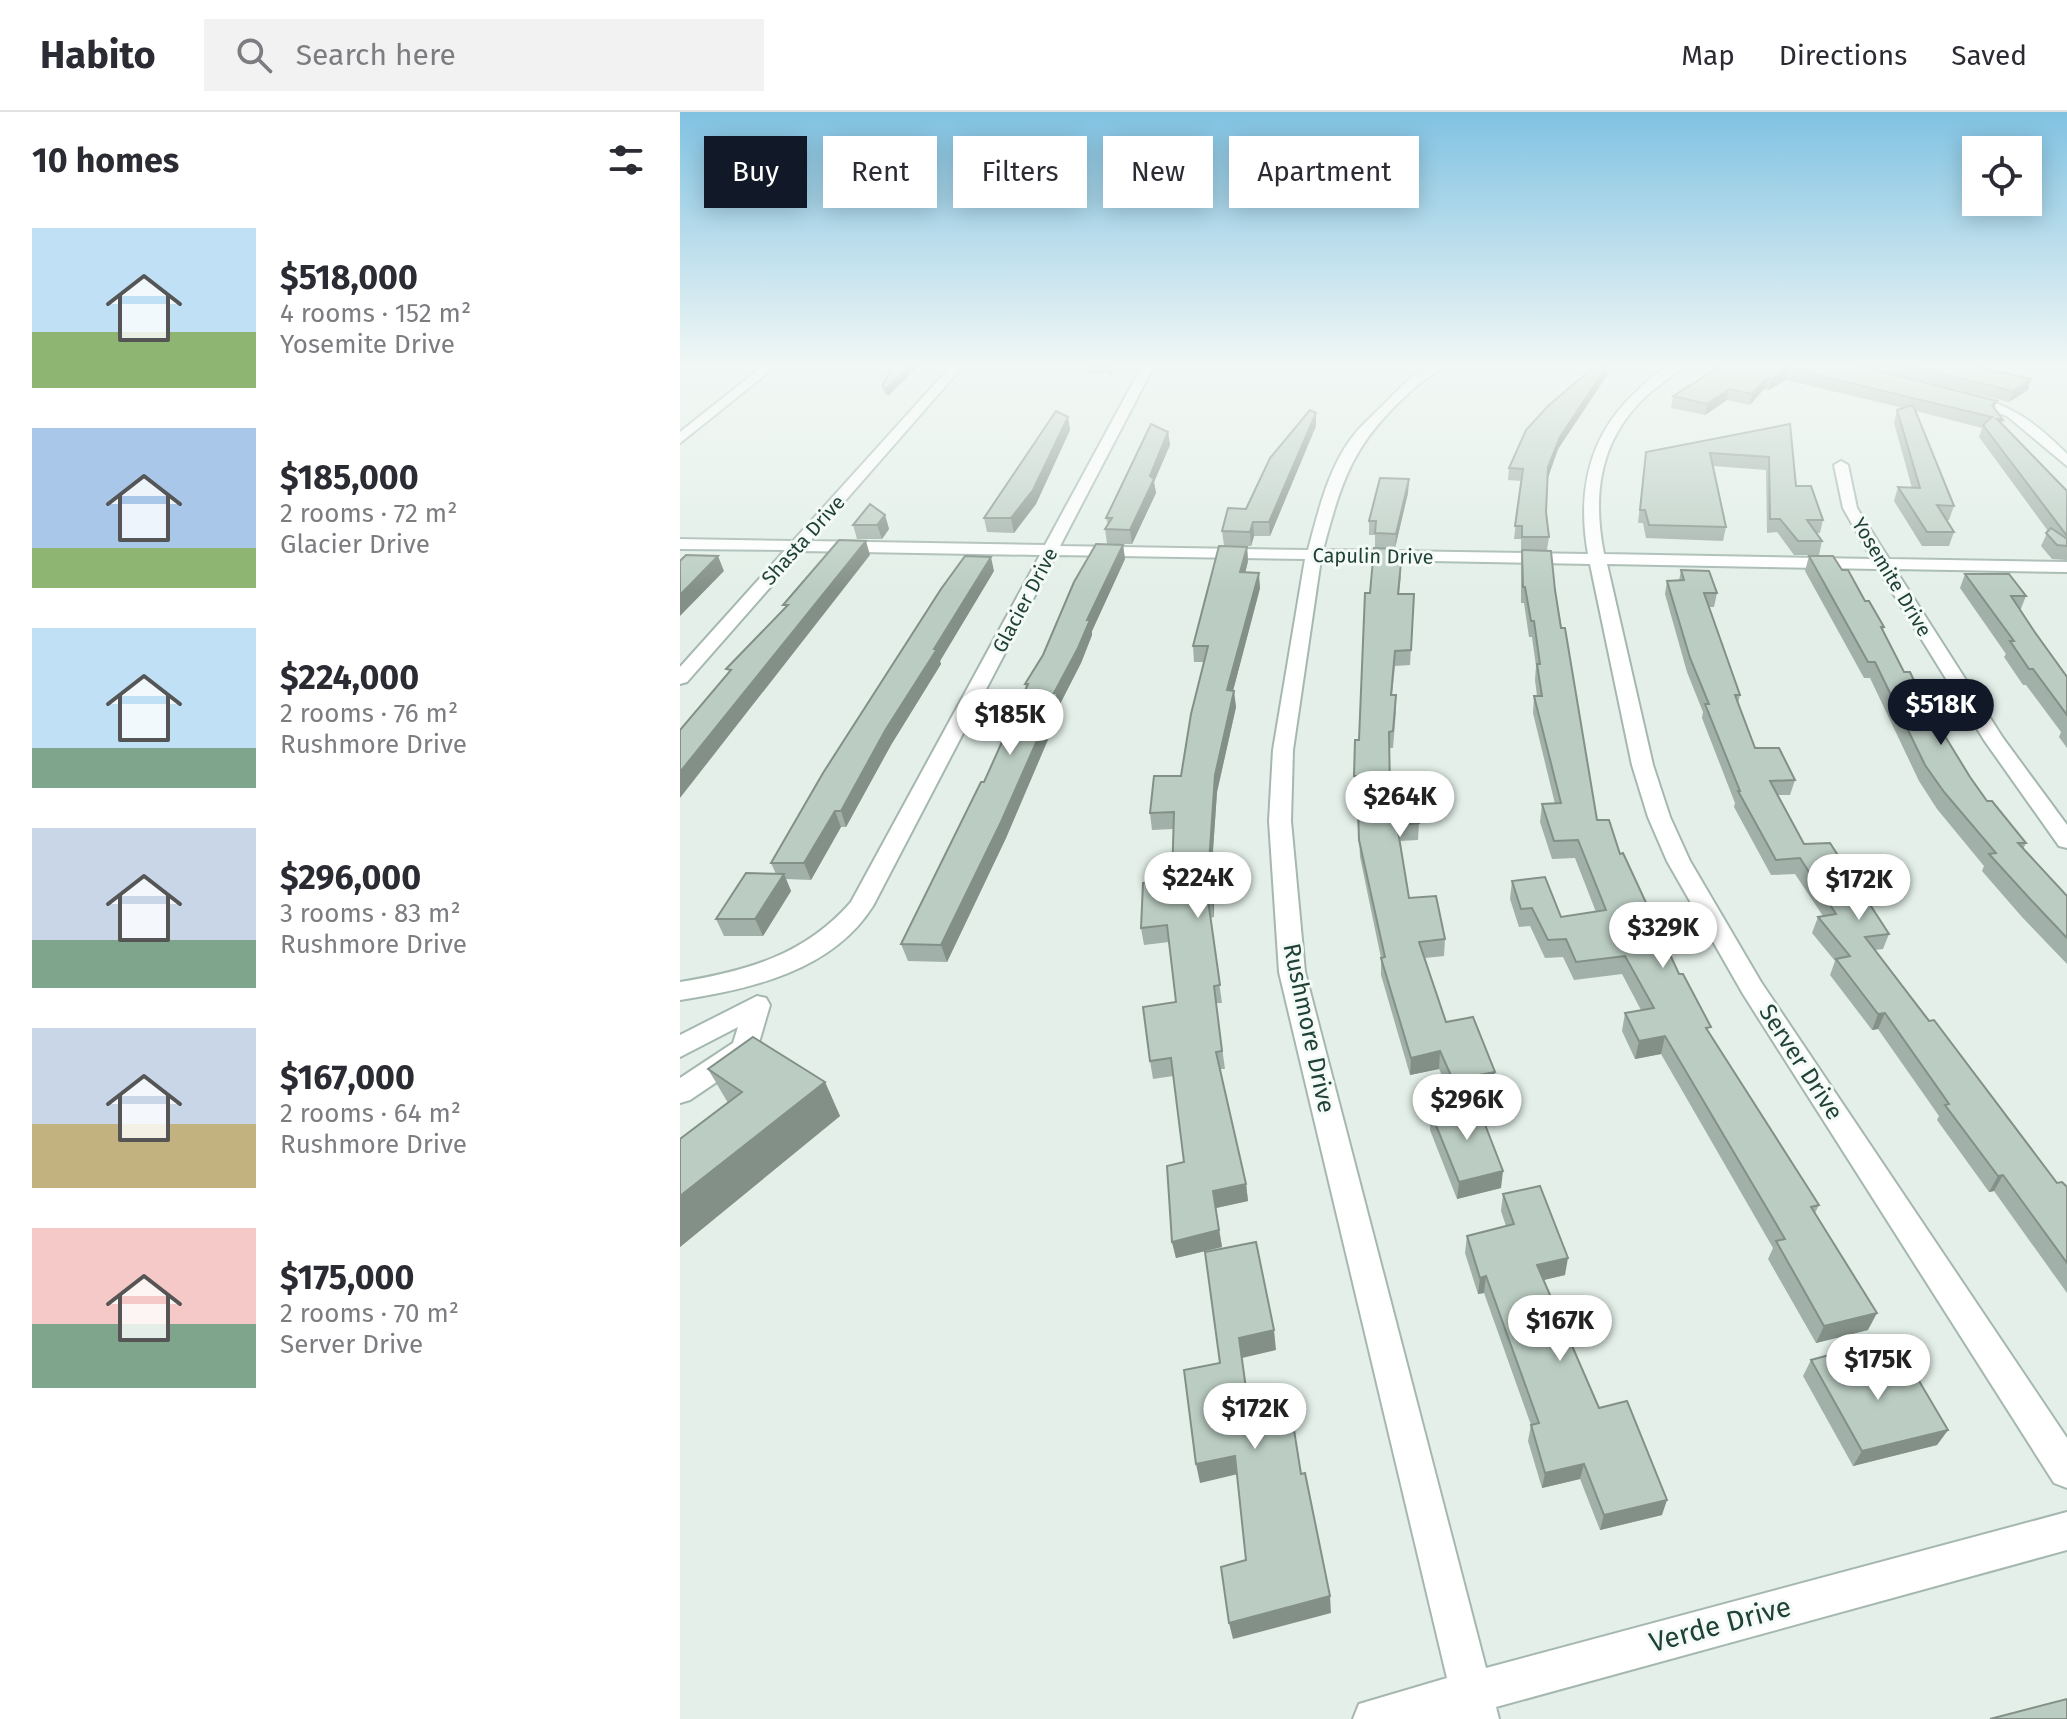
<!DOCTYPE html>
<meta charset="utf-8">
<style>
body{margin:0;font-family:"Fira Sans",sans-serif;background:#f2f2f3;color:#2b2b33;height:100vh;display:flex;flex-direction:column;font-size:30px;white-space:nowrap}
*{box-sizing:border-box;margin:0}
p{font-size:26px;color:#7c7c81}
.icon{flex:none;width:44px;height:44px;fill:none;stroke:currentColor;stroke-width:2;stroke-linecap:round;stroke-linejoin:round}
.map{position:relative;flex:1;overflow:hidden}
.side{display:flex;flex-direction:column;background:#fff;width:680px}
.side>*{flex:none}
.top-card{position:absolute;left:24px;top:24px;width:760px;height:72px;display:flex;gap:16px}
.fabs{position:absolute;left:1282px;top:24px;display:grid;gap:16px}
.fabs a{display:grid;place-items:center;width:80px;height:80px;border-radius:0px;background:#fff;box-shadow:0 4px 20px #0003;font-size:40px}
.price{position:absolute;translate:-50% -68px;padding:0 18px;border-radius:28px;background:#fff;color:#222;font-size:26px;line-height:52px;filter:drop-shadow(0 2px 4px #0008)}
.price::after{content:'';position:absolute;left:50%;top:48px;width:24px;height:18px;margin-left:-12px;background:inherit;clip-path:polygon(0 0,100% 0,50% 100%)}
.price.on{background:#111827;color:#fff}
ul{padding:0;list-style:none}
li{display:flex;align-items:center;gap:24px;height:200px;padding:0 32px}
li span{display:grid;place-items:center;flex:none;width:224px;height:160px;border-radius:0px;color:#555}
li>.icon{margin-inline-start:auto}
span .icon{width:96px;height:96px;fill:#fffc;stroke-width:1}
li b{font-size:34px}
h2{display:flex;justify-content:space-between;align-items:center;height:96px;padding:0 32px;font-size:34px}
.pill{padding:0 28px;border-radius:0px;background:#fff;box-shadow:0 4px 20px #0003;font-size:28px;line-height:72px}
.pill.on{background:#111827;color:#fff}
header{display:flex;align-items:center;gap:48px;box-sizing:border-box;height:112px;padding:0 40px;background:#fff;border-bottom:2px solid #e1e1e2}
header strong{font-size:38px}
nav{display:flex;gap:44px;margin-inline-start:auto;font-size:28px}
.search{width:560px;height:72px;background:#f2f2f3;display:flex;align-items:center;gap:20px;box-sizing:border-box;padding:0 28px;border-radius:0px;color:#7c7c81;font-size:30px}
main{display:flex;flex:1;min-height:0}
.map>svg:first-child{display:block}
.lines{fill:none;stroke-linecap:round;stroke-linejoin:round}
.minor-casing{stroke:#a5b8af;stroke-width:4}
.path{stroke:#80b69e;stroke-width:3;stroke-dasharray:2 3;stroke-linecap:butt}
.minor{fill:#fff;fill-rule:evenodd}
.wall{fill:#a1b0a8}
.shaded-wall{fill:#839088}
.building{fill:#bbcdc3;stroke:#839088;stroke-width:2}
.labels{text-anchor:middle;stroke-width:6;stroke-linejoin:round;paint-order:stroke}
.far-street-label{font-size:20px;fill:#204235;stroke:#f4faf7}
.street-label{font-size:24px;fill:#204235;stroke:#f4faf7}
.near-street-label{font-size:28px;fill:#204235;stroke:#f4faf7}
</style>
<header>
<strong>Habito</strong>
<div class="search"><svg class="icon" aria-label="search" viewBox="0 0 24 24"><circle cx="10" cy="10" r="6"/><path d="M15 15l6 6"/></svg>Search here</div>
<nav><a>Map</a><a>Directions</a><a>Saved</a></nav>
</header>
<main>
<section class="side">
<h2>10 homes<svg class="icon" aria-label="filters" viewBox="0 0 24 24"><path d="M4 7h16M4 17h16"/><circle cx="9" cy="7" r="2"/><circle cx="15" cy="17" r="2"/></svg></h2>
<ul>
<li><span style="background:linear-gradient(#bfe0f5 65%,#8fb573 0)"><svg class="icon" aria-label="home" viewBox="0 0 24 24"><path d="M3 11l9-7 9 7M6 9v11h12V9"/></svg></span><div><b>$518,000</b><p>4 rooms · 152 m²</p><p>Yosemite Drive</p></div></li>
<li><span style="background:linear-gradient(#a9c7e8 75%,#8fb573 0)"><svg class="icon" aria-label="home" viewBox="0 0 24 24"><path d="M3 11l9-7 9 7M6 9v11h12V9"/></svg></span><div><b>$185,000</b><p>2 rooms · 72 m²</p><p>Glacier Drive</p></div></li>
<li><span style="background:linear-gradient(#bfe0f5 75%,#7fa58c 0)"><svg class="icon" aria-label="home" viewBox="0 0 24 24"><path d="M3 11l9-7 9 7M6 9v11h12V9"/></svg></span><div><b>$224,000</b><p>2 rooms · 76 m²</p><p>Rushmore Drive</p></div></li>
<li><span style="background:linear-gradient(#c9d6e8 70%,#7fa58c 0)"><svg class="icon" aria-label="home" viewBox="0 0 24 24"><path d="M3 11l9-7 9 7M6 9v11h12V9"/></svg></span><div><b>$296,000</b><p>3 rooms · 83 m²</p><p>Rushmore Drive</p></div></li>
<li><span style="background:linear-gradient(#c9d6e8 60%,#c2b280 0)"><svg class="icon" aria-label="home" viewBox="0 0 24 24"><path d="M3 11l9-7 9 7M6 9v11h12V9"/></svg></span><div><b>$167,000</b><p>2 rooms · 64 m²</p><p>Rushmore Drive</p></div></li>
<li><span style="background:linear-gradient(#f6c9c9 60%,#7fa58c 0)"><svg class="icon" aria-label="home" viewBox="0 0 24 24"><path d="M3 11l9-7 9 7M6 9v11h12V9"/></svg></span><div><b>$175,000</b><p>2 rooms · 70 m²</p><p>Server Drive</p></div></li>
</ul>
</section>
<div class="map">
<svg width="1387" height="1607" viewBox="0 0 1387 1607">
<rect width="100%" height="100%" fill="#e3efe8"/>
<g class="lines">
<g class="minor-casing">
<g id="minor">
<path d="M83,254H96L0,331V320Z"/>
<path d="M271,254H283L130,429L365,433L462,254H474L380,434L628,438C639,397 649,352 677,319C688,307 701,296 712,284C727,269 741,254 763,254C754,263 742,268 733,277C674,330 663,363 643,438L908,442C897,380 908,324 956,280C970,266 983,254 1003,254C990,267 973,276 960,290C918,334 913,386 924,442L1192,447L1163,396L1154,353L1161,349L1168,353L1177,396L1209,447L1387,450V460L1215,457L1323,626L1387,713V736L1379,734L1304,628L1198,457L927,452L973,653L990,705L1010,749L1081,870L1387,1326V1376L1374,1371L1063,882L987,749L968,705L952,653L910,452L641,447L613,638L611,709L625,860L806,1556L1387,1400V1438L816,1595L819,1607H673L679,1592L767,1566L599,860L589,709L593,638L625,447L376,443L193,794C152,859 71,877 0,888V870C67,859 125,843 171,790L360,443L122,439L7,570L0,572V555L105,438L0,437V427L113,429Z"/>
<path d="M1284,281C1331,293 1353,308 1387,342V354L1327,304L1280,288V282Z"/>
<path d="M77,884L86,886L90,893L75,944L10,988L0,991V966L53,931L58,915L0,945V923Z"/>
</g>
</g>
<path class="path" d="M1375,254L1387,256"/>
<use href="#minor" class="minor"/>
</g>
<g class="wall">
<path d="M213,254L208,284L204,281L202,274Z"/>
<path d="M406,254H435L429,267L428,261H407Z"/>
<path d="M1035,254H1294L1348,278L1329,290L1181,254L1317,289L1315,296L1323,308L1322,311L1387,379V448L1372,447L1361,434L1368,419L1299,325L1302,316L1236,299L1274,394L1269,408H1266L1274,420L1269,434H1242L1214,389L1218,375L1232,376L1214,311L1217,298L1223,296L1106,268L1089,278L1084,277L1070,293L1047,288L1025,303L991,296L993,284L1032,260L1033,255Z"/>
<path d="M928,262L878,337L868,366L866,400L869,425L867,438H841V427H834L841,369L828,368L829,356Z"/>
<path d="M388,305L390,318L356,392L334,421L307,420L304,406Z"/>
<path d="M1110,312L1116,374L1143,408L1140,421H1137L1142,429L1139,443H1114L1097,420L1087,421L1086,358L1033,354L1046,415L1043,429L966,426L963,411H958L966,340Z"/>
<path d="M636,314L590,424H574L571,434H544L542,419L566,397Z"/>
<path d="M488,320L490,333L474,370L476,381L452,432H427L425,417L428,413L426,406Z"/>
<path d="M729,367L728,381L715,436H695V423H689V409Z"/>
<path d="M205,403L209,417L202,427H177L173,413Z"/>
<path d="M443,433L445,447L412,519V523L401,551L380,592L381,597L326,726L267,850L228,849L221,832L304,670L346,576L345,572Z"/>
<path d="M567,435L568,449L565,461L580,476L553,579L556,595L537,680L531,766L534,783V805L530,806L542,891H536L545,957H540L566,1072L568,1089L536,1096L542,1135L496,1146L492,1130L504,1050L493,964L473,967L470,949L496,890L489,830L464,833L461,816L492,769L493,717L472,718L470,701L501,664L524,550H514L513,534Z"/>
<path d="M842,438L875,478L917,708L940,742L1029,922L1139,1093L1135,1101L1188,1218L1136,1231L1088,1147L1093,1136L981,942L955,947L942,919L945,901L961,898L942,862L894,868L883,845L865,846L850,814L839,815L830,787L832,769L881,805L916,800L895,746L872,747L860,710L862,692H875L853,601L854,584H857L855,568L856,554L852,525H849L844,491H841V454Z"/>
<path d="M1129,444L1185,489L1204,515L1203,518L1224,560L1244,590L1290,665L1307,689L1346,731L1343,737L1387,784V852L1342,805L1302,759L1304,754L1257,697L1239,669L1190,566H1184L1125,459Z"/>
<path d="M713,449L721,464L719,482H734L730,553L715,554L712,583H716V599L713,636H709L710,679L739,711L738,728L719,729L729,786L765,827L764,844L745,846L766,910L814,977L772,985L759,957L730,963L701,863V846L680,745L677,680H674V664L679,628L690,481Z"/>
<path d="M1001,458L1037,481L1034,495H1029L1060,583L1058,591L1075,636L1115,668L1110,683H1098L1124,732L1209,822L1203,837L1195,838L1377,1071L1387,1075V1181L1314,1079L1309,1080L1257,1008L1259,1004L1198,917L1192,918L1150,863L1155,849L1132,821L1138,805L1143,804L1115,762L1091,763L1054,695L1055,691L1022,606L1023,600L1007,560L985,482L987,469H999Z"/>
<path d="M314,459L260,549L261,552L211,633L166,715H161L131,768L106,767L111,779L83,824H44L36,807L96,762L91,751Z"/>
<path d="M1285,462L1346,484L1340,499L1387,565V636L1379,625L1381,620L1346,573H1343L1324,545L1326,542L1280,476Z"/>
<path d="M28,957L145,970L160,1004L0,1135V1027L48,991Z"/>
<path d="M751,1001L821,1076L777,1087L750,1018Z"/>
<path d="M823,1082L885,1163L864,1168L919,1296L982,1403L920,1418L900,1367L862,1376L848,1329L851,1313L804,1181L798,1182L785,1141L787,1124L826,1114L821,1099Z"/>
<path d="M1131,1248L1193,1269L1268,1318L1257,1333L1173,1354L1123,1264Z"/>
</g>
<g class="shaded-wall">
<path d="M230,254H239L208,284L206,277Z"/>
<path d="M430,254H435L429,267L428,259Z"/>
<path d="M927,254H929L928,262L878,337L867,368L868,355L880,325Z"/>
<path d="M1108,256L1106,268L1089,278L1091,267Z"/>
<path d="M1087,266L1084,277L1070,293L1072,282Z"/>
<path d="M1351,267L1348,278L1329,290L1333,279Z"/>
<path d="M1049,277L1047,288L1025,303L1027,292Z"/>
<path d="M636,301V314L590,424L589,410Z"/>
<path d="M388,305L390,318L356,392L334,421L331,406Z"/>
<path d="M488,320L490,333L474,370L476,381L452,432L450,418L470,364Z"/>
<path d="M729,367L728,381L715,436L716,422Z"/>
<path d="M205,403L209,417L202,427L197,413Z"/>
<path d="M573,410L574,424L571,434L570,420Z"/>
<path d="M186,429L190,443L0,686V660Z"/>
<path d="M443,433L445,447L412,519V523L401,551L380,592L381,597L326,726L267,850L261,833L407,508Z"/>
<path d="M567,435L568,449L562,475L560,460Z"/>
<path d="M38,444L44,459L0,504V483Z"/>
<path d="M311,445L314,459L260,549L261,552L211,633L166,715L161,699L206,617Z"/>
<path d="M579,461L580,476L549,594L547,578Z"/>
<path d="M554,579L556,595L537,680L530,783L528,766L535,663Z"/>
<path d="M155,699L161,715L131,768L124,751Z"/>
<path d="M104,762L111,779L83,824L75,807Z"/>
<path d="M532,766L534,783V805L532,788Z"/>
<path d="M1205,901L1198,917L1192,918L1198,902Z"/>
<path d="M985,924L981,942L955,947L959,929Z"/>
<path d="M760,939L759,957L730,963L731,946Z"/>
<path d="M815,960L814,977L772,985L773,968Z"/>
<path d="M145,970L160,1004L0,1135V1084Z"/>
<path d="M823,1059L821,1076L777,1087L779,1070Z"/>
<path d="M1323,1063L1314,1079L1309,1080L1318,1064Z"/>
<path d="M566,1072L568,1089L536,1096L533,1079Z"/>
<path d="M539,1118L542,1135L496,1146L492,1130Z"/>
<path d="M888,1146L885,1163L855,1170L857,1153Z"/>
<path d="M806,1164L804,1181L798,1182L800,1166Z"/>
<path d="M1197,1201L1188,1218L1136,1231L1144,1214Z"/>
<path d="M594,1218L596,1238L562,1246L559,1226Z"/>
<path d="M1268,1318L1257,1333L1173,1354L1182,1339Z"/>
<path d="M555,1344L558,1362L520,1371L516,1352Z"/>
<path d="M904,1352L900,1367L862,1376L865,1361Z"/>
<path d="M987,1388L982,1403L920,1418L924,1403Z"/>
<path d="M650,1484L651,1501L553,1527L549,1511Z"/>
</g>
<g class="building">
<path d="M213,254H230L206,277L202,274Z"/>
<path d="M915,254H927L880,325L868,355L866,400L869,425H842V414H835L843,357L829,356L846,318L868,294Z"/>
<path d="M1035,254H1180L1317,289L1312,293L1323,308L1317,307L1387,379V424L1303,313L1312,305L1108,256L1091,267L1087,266L1072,282L1049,277L1027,292L993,284L1038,256L1033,255Z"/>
<path d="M1228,254H1294L1351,267L1333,279Z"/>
<path d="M1233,293L1274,394L1257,393L1274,420H1247L1218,375L1240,376L1217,298Z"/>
<path d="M630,298L636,301L589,410H573L570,420L542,419L548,396L566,397L590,346Z"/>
<path d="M376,299L388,305L353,378L331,406H304Z"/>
<path d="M471,312L488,320L470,364L474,367L450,418L425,417L432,406H426Z"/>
<path d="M1110,312L1116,374H1131L1143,408H1127L1142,429H1118L1100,407H1090L1089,345L1030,341L1046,415L969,413L965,398H960L966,340Z"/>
<path d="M700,366L729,367L716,422L695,421L696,409H689Z"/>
<path d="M190,392L205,403L197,413H173Z"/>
<path d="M1371,416L1387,427V434L1377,433L1366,421Z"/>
<path d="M159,428L186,429L0,660V618L51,558L46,557L108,493H103Z"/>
<path d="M416,432L443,433L407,508H410L398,536L374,581H378L321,710L261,833L221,832L301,670H304L348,572H345L363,543L394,470Z"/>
<path d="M539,434L567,435L560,460L579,461L547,578L554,579L535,663L528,766H532V788H528L540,873L534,874L542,939L536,940L566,1072L533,1079L539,1118L492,1130L487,1054L504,1050L491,946L470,949L463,895L496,890L487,813L461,816L463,771L492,769L494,700L470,701L474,664H501L511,602L528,534H513Z"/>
<path d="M694,436L713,437L711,449L721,450L718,482H734L731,538L715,539L711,583H716L713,619L709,620L710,679L733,677L739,711L717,713L729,786L756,784L765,827L739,830L766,910L793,905L815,960L773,968L760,939L731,946L701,846L705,845L679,728L677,664H674L675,628H679L685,481H690Z"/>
<path d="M842,438L871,439L875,478L881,516H885L917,708H929L940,742L943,741L999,862H1003L1031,915L1026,916L1139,1093L1131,1095L1197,1201L1144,1214L1096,1129L1105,1127L985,924L959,929L945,901L974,896L945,844L896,850L886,827L868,828L852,796L841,797L832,769L865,765L881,805L926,798L898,728L874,729L862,692L881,691L854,584H862L857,552H860L854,509H851L845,475H843Z"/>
<path d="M6,443L38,444L0,483V449Z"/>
<path d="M285,444L311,445L254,537H257L206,617L161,699H155L124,751H91L143,661L261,477Z"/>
<path d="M1129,444H1153L1162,458H1168L1185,489H1189L1204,515H1201L1224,560H1230L1244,590L1290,665L1307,689H1312L1346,731H1338L1387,784V826L1351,788L1309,742L1316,741L1264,680L1245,653L1195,550H1188Z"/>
<path d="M1001,458L1029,459L1037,481H1024L1060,583H1055L1075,636H1099L1115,668L1090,669L1124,732L1150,731L1209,822L1185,825L1249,909L1254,908L1377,1071L1382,1070L1387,1075V1151L1323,1063L1318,1064L1265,993L1269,992L1205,901L1198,902L1156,847L1170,844L1138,805L1156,802L1120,746L1096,748L1058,679H1060L1025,592H1029L1010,546L987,469L1004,468Z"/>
<path d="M1285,462H1329L1346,484H1331L1354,519L1387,565V603L1353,557H1349L1330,529H1334Z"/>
<path d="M66,761L104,762L75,807H36Z"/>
<path d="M73,925L145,970L0,1084V1027L62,980L28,957Z"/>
<path d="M797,992L823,1059L779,1070L751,1001Z"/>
<path d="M860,1074L888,1146L857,1153L919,1296L947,1289L987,1388L924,1403L904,1352L865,1361L851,1313L859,1311L806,1164L800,1166L787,1124L834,1112L823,1082Z"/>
<path d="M576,1130L594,1218L559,1226L568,1291L608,1280L621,1362L625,1361L650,1484L549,1511L541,1455L566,1448L555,1344L516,1352L504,1258L540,1251L525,1140Z"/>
<path d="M1175,1236L1193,1269L1235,1262L1268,1318L1182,1339L1131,1248Z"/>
<path d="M1387,1587V1607H1310Z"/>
</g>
<linearGradient id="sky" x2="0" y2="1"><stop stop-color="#80c2e2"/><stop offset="0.53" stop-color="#f2f8f5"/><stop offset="1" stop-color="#f2f8f5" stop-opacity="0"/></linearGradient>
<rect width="1387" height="479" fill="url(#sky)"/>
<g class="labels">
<g class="far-street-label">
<text transform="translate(123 428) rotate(-48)" y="7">Shasta Drive</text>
<text transform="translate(693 444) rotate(1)" y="7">Capulin Drive</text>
<text transform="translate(1212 465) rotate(59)" y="7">Yosemite Drive</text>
<text transform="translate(345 488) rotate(-62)" y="7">Glacier Drive</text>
</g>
<g class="street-label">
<text transform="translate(629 916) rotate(78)" y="8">Rushmore Drive</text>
<text transform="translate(1121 950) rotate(57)" y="8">Server Drive</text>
</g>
<g class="near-street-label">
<text transform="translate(1040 1512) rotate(-15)" y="10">Verde Drive</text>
</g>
</g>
</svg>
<div class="fabs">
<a><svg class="icon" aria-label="locate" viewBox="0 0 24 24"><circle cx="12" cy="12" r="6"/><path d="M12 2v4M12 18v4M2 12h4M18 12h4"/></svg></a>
</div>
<b class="price on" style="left:1261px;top:635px">$518K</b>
<b class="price" style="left:330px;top:645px">$185K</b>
<b class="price" style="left:720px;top:727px">$264K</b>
<b class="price" style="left:518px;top:808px">$224K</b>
<b class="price" style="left:1179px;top:810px">$172K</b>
<b class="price" style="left:983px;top:858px">$329K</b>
<b class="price" style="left:787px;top:1030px">$296K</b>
<b class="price" style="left:880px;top:1251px">$167K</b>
<b class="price" style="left:1198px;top:1290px">$175K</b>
<b class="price" style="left:575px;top:1339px">$172K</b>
<div class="top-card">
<a class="pill on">Buy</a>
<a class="pill">Rent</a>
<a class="pill">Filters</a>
<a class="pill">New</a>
<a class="pill">Apartment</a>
</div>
</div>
</main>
